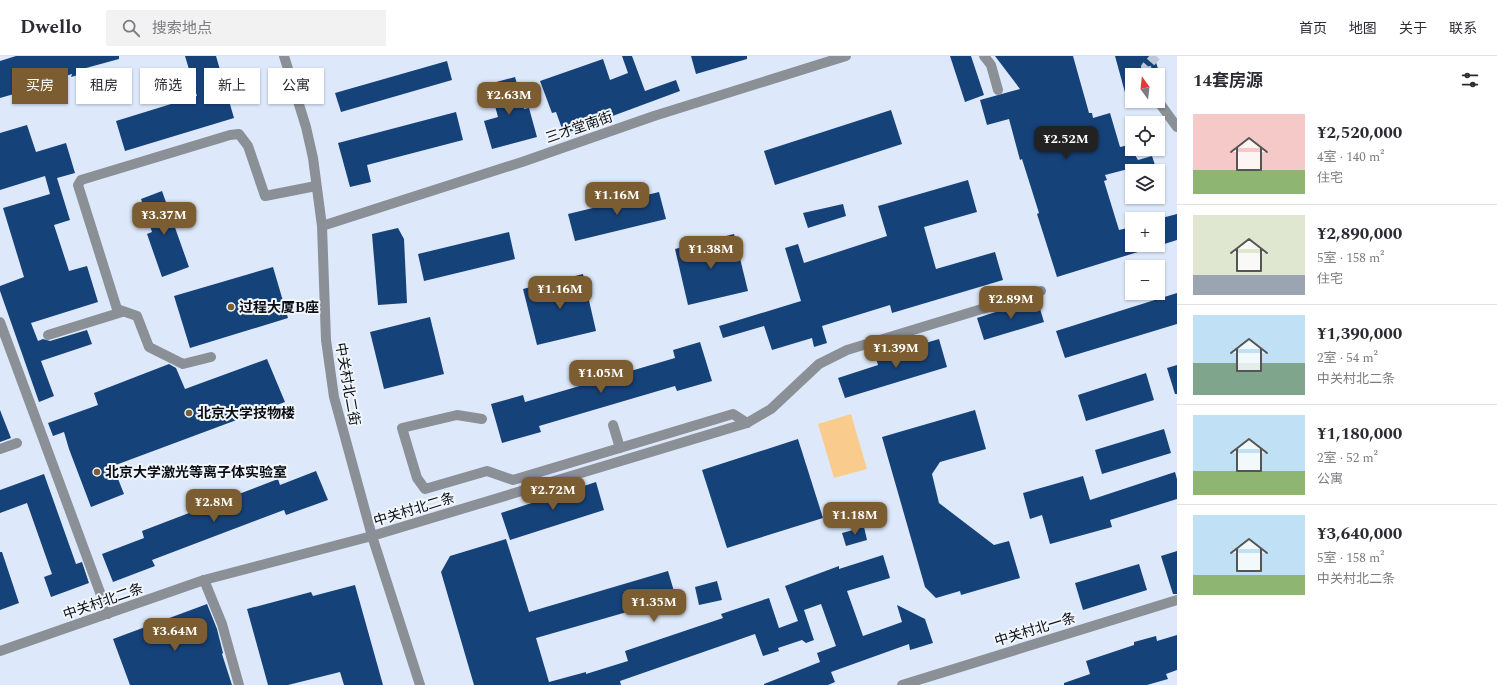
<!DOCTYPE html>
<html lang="zh">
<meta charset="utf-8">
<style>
body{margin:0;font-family:Spectral,"Noto Sans SC",serif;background:#f2f2f3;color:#2b2b33;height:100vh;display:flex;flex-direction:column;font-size:15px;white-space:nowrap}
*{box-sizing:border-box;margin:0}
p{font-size:13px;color:#7c7c81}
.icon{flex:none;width:22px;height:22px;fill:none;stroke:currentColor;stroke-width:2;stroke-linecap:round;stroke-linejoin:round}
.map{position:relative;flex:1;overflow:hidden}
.side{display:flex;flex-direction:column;background:#fff;width:320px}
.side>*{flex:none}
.banner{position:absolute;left:12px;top:12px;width:380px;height:36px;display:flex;gap:8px}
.needle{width:26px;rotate:345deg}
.fabs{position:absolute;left:1125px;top:12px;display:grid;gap:8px}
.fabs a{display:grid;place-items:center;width:40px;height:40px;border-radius:0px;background:#fff;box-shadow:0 1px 3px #0004;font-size:20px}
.price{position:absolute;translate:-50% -34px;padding:0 9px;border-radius:8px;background:#7b5d31;color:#fff;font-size:13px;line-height:26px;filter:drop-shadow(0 1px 2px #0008)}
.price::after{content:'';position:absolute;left:50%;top:24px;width:12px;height:9px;margin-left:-6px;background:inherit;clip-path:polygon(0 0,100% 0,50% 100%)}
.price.active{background:#222;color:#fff}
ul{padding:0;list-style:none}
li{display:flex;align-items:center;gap:12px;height:100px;padding:0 16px}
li+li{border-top:1px solid #e1e1e2}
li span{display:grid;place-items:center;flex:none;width:112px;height:80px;border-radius:0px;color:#555}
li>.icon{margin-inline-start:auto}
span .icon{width:48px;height:48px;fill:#fffc;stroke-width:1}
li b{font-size:17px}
h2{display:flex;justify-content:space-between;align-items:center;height:48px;padding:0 16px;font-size:17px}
.tag{padding:0 14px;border-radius:0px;background:#fff;box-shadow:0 1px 3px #0004;font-size:14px;line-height:36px}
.tag.active{background:#7b5d31;color:#fff}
header{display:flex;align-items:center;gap:24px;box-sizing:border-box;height:56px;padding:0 20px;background:#fff;border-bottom:1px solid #e1e1e2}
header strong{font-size:19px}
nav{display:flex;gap:22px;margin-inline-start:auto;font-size:14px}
.search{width:280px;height:36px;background:#f2f2f3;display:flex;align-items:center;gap:10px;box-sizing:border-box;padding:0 14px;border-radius:0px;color:#7c7c81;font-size:15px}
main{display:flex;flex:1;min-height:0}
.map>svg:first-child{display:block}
.green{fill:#f9cc8e}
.building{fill:#16427a}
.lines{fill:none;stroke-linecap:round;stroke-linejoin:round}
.minor-tunnel{stroke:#bdc8d7;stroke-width:10;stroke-dasharray:10 5;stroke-linecap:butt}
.minor{stroke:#8b8f96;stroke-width:10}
.poi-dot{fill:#7b5d31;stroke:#f1f6fc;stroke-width:1.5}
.labels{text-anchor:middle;stroke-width:4;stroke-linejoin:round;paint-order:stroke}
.street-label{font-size:14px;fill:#0a0e13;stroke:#f1f6fc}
.poi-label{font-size:14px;font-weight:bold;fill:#0a0e13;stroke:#f1f6fc;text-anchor:start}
</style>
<header>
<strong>Dwello</strong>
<div class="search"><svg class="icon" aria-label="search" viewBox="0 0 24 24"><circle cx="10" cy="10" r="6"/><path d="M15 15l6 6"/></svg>搜索地点</div>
<nav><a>首页</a><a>地图</a><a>关于</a><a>联系</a></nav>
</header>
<main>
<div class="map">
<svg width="1177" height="629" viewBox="0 0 1177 629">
<rect width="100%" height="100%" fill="#dde9fa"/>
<path class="green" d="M851,358L867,413L834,422L818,368Z"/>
<g class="building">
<path d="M16,0H119V3L86,12L85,17L71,21L72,18L13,36L14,38L0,42V5Z"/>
<path d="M185,0H216L234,62L125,95L116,65L197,40Z"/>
<path d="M622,0H632L645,35L676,24L680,35L564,78L556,56L552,57L540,25L603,3L610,24L628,17Z"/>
<path d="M691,0H747V3L696,18Z"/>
<path d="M950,0H971L984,39L965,46Z"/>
<path d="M995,0H1073L1089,57H1092L1093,62L1110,57L1120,91L1129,89L1138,104L1152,100L1157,115H1134L1132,112L1105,119L1107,124L1104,125L1119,174L1132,171V189H1153L1154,191L1057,221L1037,158L1039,157L1022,103L1020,104L1009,63L987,69L980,44L1020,33Z"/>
<path d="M1115,0H1154L1160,19H1132V50L1129,51Z"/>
<path d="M447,5L452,24L341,56L335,37Z"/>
<path d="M515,21L524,53L529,52L537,81L492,93L484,65L498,61L489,28Z"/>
<path d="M891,54L902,88L775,129L764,95Z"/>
<path d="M456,56L463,84L367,109L371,126L350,131L338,87Z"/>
<path d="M27,69L36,96L66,87L75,117L57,122L70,164L54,169L69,215L87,210L98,246L31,267L38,285L43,283L50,285L87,274L92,288L41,305L54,340L39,346L0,235V230L24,221L3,152L50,138L45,120L0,134V77Z"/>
<path d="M968,124L977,156L924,171L936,213L995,196L1003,224L892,257L890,249L822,270L827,287L814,291L812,282L772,294L764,270L723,282L719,270L801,245L785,192L798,188L804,207L887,180L878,150Z"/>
<path d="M162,135L189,211L162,221L147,178L152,176L141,143Z"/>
<path d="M659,136L666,163L575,185L568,158Z"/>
<path d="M843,148L846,160L808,172L803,157Z"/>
<path d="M1177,158V184L1158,190V163Z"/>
<path d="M398,172L404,183L407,247L378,249L372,178Z"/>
<path d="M509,176L515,203L424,225L418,198Z"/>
<path d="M734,178L748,235L688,249L675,193Z"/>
<path d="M273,211L288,262L190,292L174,240Z"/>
<path d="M583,218L596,275L537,289L523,233Z"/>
<path d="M1177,237V268L1065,302L1056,275Z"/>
<path d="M1037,243L1044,266L984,284L977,262Z"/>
<path d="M430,261L444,318L384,333L370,276Z"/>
<path d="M939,283L947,311L845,342L838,322L878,309L876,302Z"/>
<path d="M700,286L712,325L677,335L675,330L539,370L541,376L502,387L491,348L523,339L525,346L675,302L673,294Z"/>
<path d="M267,303L285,346L113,410L124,438L91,451L69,393L64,376L53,380L48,367L98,349L94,337L169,308L176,312L185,333Z"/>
<path d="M1177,309V338H1175L1167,312Z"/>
<path d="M1146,317L1154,344L1086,365L1078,339Z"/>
<path d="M0,354L11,382L0,386Z"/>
<path d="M975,354L986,393L940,406L932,418L939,447L994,489L1009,485L1020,522L961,539L960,535L936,542L925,531L882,381Z"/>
<path d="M1164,373L1171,397L1102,418L1095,394Z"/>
<path d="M798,383L823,462L727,492L702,414Z"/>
<path d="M316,415L328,444L286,459L284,454L152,504L155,510L113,526L102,498L144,482L142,475L278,423L280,429Z"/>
<path d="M1175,416L1177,423V443L1110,464L1112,471L1050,488L1042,459L1030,463L1023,437L1083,420L1090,444Z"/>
<path d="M44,418L76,508L82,506L89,527L51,541L44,521L52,518L27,447L0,457V434Z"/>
<path d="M596,426L604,454L510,484L501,457Z"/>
<path d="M864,471L867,484L846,490L842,477Z"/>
<path d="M506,483L529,556L668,515L676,542L536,582L549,626L586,616V618L628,605L625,595L723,562L721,558L769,542L779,572L798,565L785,530L839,510V513L883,499L890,522L847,535L863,580L902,566L897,549L925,563L933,587L910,594L909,588L831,616L835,626L828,629H764V628L820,606L817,597L836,590L821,548L804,554L814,584L806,587L802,584L778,592L779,595L763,600L755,578L620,625L621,629H474L441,516L450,500Z"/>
<path d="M1177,495V538H1173L1161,500Z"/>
<path d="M0,496H2L19,547L0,554Z"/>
<path d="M1139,508L1147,534L1083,554L1075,527Z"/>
<path d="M717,525L722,544L699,549L695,531Z"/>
<path d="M355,529L383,629H344L340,616L288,629H268L247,553L311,536L313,540Z"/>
<path d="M207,548L217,573L223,597L222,598L232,629H130L113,583Z"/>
<path d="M1177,579V614L1166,618L1168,623L1147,629H1064V627L1090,618L1086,605L1134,589V586L1156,580L1157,585Z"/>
</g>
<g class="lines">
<path class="minor-tunnel" d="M1148,19L1146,11L1156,0"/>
<g class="minor">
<path d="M284,0L306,71L313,102L322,170L326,284L334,341L372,480L420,629"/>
<path d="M984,0L991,9L998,34"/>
<path d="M1158,45L1177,71"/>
<path d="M322,170L522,106L654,60L846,0"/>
<path d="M0,266L108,558"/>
<path d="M48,279L122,256"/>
<path d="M211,301L183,308L149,291L137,260L117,253L78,129L81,124L230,79L239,78L248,90L265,140L316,130"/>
<path d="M482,363L457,359L402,372L417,422L425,433L487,415L513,424L733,358L747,367"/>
<path d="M613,369L620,392"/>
<path d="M0,393L17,387"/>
<path d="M204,524L222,568L239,629"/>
<path d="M0,595L204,524L372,480L747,367L771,353L819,308L847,294L1041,235"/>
<path d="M902,629L1177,544"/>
</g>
</g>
<g class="poi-dot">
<circle cx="231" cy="251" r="4"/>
<circle cx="189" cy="357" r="4"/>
<circle cx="97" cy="416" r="4"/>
</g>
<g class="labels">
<g class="street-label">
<text transform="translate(579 71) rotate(-19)" y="5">三才堂南街</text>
<text transform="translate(348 328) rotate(80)" y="5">中关村北二街</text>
<text transform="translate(414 453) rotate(-17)" y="5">中关村北二条</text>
<text transform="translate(103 545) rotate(-19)" y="5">中关村北二条</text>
<text transform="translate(1035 573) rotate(-17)" y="5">中关村北一条</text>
</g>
<g class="poi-label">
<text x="239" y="256">过程大厦B座</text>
<text x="197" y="362">北京大学技物楼</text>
<text x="105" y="421">北京大学激光等离子体实验室</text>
</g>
</g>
</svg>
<div class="fabs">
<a><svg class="needle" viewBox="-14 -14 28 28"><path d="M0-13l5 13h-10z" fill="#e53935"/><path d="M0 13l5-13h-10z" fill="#7c7c81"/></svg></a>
<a><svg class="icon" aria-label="locate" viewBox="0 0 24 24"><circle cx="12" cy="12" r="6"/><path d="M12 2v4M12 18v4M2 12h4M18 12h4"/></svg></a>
<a><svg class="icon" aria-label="layers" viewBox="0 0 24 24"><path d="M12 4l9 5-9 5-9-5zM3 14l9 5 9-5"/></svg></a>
<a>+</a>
<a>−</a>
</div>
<b class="price" style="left:509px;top:60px">¥2.63M</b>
<b class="price active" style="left:1066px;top:104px">¥2.52M</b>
<b class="price" style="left:617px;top:160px">¥1.16M</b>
<b class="price" style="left:164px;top:180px">¥3.37M</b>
<b class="price" style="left:711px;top:214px">¥1.38M</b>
<b class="price" style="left:560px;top:254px">¥1.16M</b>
<b class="price" style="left:1011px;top:264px">¥2.89M</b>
<b class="price" style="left:896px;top:313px">¥1.39M</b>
<b class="price" style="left:601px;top:338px">¥1.05M</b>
<b class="price" style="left:553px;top:455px">¥2.72M</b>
<b class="price" style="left:214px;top:467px">¥2.8M</b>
<b class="price" style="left:855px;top:480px">¥1.18M</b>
<b class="price" style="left:654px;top:567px">¥1.35M</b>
<b class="price" style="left:175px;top:596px">¥3.64M</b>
<div class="banner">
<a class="tag active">买房</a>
<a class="tag">租房</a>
<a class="tag">筛选</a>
<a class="tag">新上</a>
<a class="tag">公寓</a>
</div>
</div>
<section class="side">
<h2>14套房源<svg class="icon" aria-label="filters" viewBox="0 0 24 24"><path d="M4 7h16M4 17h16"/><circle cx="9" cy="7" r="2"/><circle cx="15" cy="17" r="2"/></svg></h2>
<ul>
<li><span style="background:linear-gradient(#f6c9c9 70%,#8fb573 0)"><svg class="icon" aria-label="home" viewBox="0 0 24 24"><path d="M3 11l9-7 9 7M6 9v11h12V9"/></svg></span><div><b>¥2,520,000</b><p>4室 · 140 m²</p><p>住宅</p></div></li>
<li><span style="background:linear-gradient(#dfe7d0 75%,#9aa5b1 0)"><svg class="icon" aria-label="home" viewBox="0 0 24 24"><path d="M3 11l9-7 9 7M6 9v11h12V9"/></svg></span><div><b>¥2,890,000</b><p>5室 · 158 m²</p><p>住宅</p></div></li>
<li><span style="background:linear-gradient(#bfe0f5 60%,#7fa58c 0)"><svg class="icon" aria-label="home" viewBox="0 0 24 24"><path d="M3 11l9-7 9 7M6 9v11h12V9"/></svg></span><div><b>¥1,390,000</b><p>2室 · 54 m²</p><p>中关村北二条</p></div></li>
<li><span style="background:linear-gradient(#bfe0f5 70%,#8fb573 0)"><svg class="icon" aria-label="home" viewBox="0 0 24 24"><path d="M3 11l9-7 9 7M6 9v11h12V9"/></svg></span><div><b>¥1,180,000</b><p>2室 · 52 m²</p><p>公寓</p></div></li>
<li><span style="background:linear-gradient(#bfe0f5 75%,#8fb573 0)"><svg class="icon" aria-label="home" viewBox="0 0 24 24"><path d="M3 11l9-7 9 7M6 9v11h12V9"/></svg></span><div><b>¥3,640,000</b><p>5室 · 158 m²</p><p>中关村北二条</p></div></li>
</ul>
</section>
</main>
